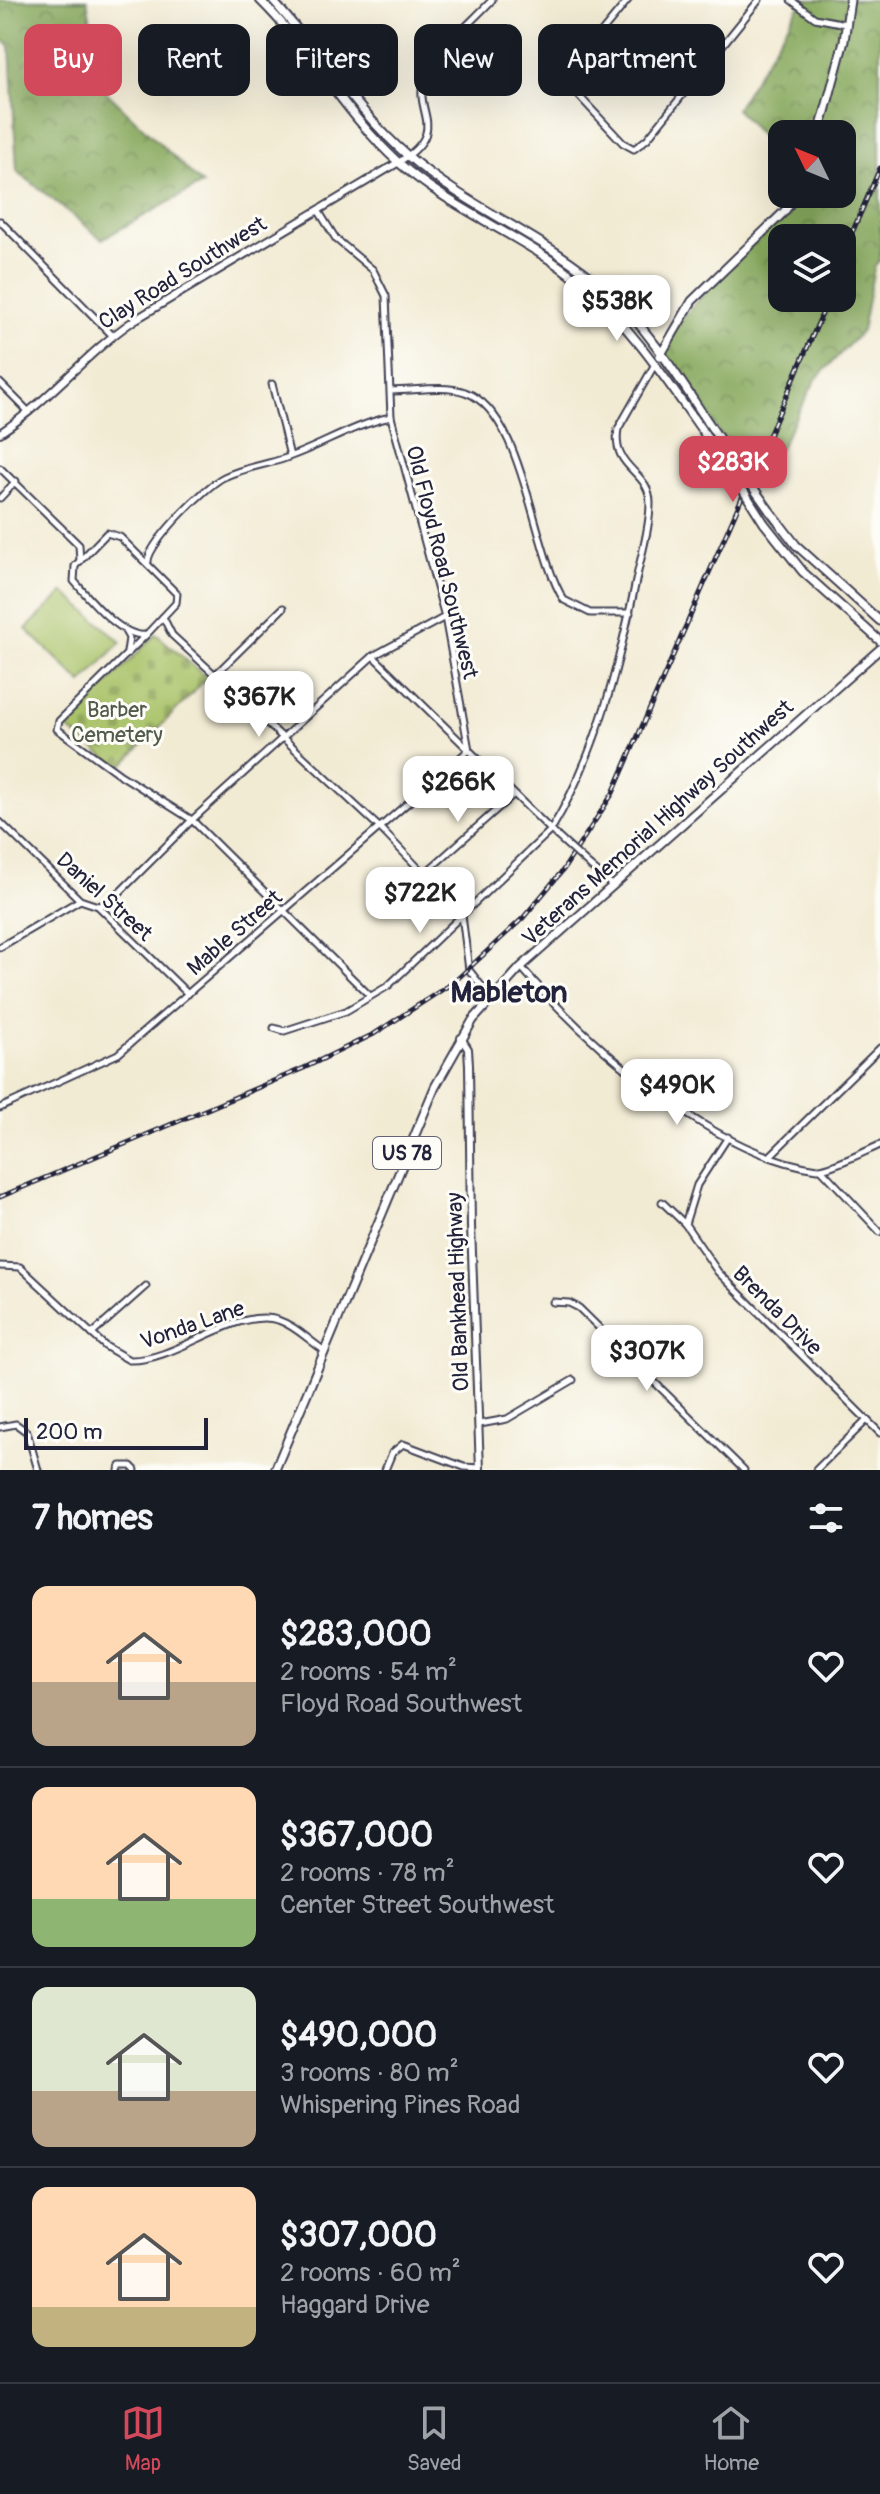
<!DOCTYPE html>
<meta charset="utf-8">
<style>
body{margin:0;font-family:Pangolin,sans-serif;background:#242831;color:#f1f3f6;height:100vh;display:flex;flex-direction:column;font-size:30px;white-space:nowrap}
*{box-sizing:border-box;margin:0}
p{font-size:26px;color:#9ea1a6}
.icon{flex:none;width:44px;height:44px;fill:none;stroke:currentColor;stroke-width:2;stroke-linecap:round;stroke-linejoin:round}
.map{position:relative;height:1470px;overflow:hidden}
.sheet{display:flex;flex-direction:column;background:#171b24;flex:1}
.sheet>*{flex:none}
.guide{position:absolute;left:24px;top:24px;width:832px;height:72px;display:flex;gap:16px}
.needle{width:52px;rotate:313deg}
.controls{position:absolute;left:768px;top:120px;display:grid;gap:16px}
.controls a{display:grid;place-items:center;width:88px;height:88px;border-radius:16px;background:#171b24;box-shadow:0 8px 32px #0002;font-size:40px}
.scale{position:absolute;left:24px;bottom:20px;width:184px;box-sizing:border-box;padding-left:8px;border:4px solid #22223b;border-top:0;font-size:22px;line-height:28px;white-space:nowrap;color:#22223b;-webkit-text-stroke:6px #fdfcf7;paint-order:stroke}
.price{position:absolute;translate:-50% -68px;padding:0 18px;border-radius:16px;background:#fff;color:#222;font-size:26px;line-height:52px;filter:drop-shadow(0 2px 4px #0008)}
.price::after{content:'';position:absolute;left:50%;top:48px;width:24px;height:18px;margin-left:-12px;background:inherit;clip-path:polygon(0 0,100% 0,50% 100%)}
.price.selected{background:#d1495b;color:#fff}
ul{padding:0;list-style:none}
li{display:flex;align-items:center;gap:24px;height:200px;padding:0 32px}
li+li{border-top:2px solid #363941}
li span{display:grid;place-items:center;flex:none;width:224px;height:160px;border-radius:16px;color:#555}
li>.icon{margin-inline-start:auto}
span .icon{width:96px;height:96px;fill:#fffc;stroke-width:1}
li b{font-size:34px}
h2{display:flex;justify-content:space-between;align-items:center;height:96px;padding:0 32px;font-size:34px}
.chip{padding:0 28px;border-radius:16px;background:#171b24;box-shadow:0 8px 32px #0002;font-size:28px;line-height:72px}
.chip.selected{background:#d1495b;color:#fff}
.dock{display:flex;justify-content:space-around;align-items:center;height:112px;border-top:2px solid #363941;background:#171b24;font-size:22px;color:#9ea1a6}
.dock a{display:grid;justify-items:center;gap:4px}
.dock .selected{color:#d1495b}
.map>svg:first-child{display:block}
.forest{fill:url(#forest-crowns);stroke:#54654c;stroke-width:2;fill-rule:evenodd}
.cemetery{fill:url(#cemetery-stones);stroke:#667252;stroke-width:2}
.pitch{fill:#a9c268;stroke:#667252;stroke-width:2}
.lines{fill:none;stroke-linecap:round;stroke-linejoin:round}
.minor-casing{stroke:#414052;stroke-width:9}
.tertiary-casing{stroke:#414052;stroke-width:10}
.secondary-casing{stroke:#414052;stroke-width:11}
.primary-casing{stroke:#414052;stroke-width:11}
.minor{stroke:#fff;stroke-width:5}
.tertiary{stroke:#fff;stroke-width:6}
.secondary{stroke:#fff;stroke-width:7}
.primary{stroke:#fff;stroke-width:7}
.rail-casing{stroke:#22223b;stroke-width:5}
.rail{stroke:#fdfcf7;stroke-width:2;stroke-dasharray:6;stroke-linecap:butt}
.minor-bridge-casing{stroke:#414052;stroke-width:9;stroke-linecap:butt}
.secondary-bridge-casing{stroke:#414052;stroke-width:11;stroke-linecap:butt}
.minor-bridge{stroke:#fff;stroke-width:5}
.secondary-bridge{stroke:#fff;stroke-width:7}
.labels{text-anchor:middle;stroke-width:6;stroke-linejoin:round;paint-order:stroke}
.shield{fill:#fdfcf7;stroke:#646373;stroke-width:2}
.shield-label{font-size:20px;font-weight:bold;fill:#22223b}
.street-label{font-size:22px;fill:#22223b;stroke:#fdfcf7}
.park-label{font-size:22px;fill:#515a4b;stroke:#fdfcf7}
.district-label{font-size:30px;font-weight:bold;fill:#22223b;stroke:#fdfcf7}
</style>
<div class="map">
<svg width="880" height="1470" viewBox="0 0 880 1470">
<defs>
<pattern id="forest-crowns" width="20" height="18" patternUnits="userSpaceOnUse" patternTransform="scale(2)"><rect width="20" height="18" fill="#86a85c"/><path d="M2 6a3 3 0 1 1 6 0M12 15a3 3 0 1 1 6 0" fill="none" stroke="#6d884d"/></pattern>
<pattern id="cemetery-stones" width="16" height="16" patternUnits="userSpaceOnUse" patternTransform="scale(2)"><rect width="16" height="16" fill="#a9c268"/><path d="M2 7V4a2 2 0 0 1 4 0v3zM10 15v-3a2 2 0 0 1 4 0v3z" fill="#91a65b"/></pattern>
</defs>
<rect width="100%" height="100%" fill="#fdfcf7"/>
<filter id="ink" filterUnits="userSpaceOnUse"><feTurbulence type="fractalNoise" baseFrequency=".0125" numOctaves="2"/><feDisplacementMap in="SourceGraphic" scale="16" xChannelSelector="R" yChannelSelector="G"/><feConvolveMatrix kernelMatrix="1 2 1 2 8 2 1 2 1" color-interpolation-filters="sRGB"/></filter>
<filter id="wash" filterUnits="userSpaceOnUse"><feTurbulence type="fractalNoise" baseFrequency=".006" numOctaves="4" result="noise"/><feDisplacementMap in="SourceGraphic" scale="32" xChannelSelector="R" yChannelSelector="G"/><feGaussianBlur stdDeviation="1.8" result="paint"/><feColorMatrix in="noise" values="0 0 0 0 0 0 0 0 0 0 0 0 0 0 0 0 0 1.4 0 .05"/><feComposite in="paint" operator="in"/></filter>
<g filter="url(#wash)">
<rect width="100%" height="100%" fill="#f2ebd4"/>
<g class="forest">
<path d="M0,0H87L103,89L202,184L102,239L17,171L10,46L0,38Z"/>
<path d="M803,0H880V260L874,268L862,331L816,379L760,486L660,356C690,291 755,253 793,194H842V134H782V159L736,109ZM782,238H842V298H782Z"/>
</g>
<path class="cemetery" d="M156,634L207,678L120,768L65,727Z"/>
<path class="pitch" d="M64,592L121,642L82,683L26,629Z"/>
</g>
<g filter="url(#ink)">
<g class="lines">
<g class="minor-casing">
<g id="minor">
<path d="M628,0L568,73L566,82L623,143L634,149L647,139L759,0"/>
<path d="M791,0L815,18L846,24"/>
<path d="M399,162C453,128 409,111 426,75C440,47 471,23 492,0"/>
<path d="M318,210L336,239L373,270L386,296L391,417L445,617L469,750L557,836"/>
<path d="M0,221L112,335"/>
<path d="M0,383L29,412"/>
<path d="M272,384L290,456"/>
<path d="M391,391C414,391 443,385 465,392C525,413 532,551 564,600L590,613H630"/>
<path d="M0,468L79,545L80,561"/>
<path d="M0,498L16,481"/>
<path d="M107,533L120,537L177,594L176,603L146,635C121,638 90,599 74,581L75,566Z"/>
<path d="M148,562C147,544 207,485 224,477C242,468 264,465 283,459C320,447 352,425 391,417"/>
<path d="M163,617L172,635L378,826L456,907L462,915L469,970L491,998"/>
<path d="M125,631L129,638L127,652"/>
<path d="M146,635L59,721L57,729L119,774L192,820L370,996"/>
<path d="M215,675L283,608"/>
<path d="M0,822L80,900L98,906L188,994"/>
<path d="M590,866L613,886"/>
<path d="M423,875L513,795"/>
<path d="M98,906L110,902L192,820L373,656L445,617"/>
<path d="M0,947L80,900"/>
<path d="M521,967C589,1045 712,1155 818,1169C828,1170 868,1150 880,1145"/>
<path d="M274,1028L284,1031L346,1011L388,986L551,830C598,752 619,664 637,576C642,552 650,527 650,503C650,470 611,470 618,429L655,364"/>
<path d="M0,1108L118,1054L469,750L373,656"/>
<path d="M771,1155L880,1048"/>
<path d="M822,1170L880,1232"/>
<path d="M662,1202L685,1224L718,1272L880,1433"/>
<path d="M685,1224L697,1185L728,1137"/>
<path d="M0,1266L20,1267L105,1346L129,1360C176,1362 234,1307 278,1320C296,1326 309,1341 325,1351"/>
<path d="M553,1302L569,1303L579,1308L744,1470"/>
<path d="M92,1334L146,1286"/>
<path d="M480,1424L507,1419L573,1380"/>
<path d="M0,1427L16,1424L27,1432L38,1470"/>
<path d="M119,1470L121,1466H131L135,1470"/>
<path d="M385,1470L392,1453L403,1444L464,1467L480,1468"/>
<path d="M816,1470L867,1420"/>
</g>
</g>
<g class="tertiary-casing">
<g id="tertiary">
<path d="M0,433C49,401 85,354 133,321L399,162"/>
<path d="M461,1038L468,1049L469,1065L471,1226L480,1470"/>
</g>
</g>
<g class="secondary-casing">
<g id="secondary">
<path d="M260,0C311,50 345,114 398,162C453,211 525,236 581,283C641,334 682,405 729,468"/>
<path d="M272,0C319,51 356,111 408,156C468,208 545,236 605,289C657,335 693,403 733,459"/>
<path d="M819,134L844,41L850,0"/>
<path d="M660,356L692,301L784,212L797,194"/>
<path d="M769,510L796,545L880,621"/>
<path d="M764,523L803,572L880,641"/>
</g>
</g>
<g class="primary-casing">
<path id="primary" d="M275,1470L435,1087L473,1020L521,967L880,649"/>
</g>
<use href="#minor" class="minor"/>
<use href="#tertiary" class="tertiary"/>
<use href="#secondary" class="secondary"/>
<use href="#primary" class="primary"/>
<g class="rail-casing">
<g id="rail">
<path d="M842,256L880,168"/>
<path d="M0,1197L304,1068L374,1034L454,982L523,918L563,870L613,793L829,298"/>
</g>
</g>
<use href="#rail" class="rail"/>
<g class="minor-bridge-casing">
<path id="minor-bridge" d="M557,836L590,866"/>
</g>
<g class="secondary-bridge-casing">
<g id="secondary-bridge">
<path d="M733,459L769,510"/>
<path d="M729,468L764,523"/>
</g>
</g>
<use href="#minor-bridge" class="minor-bridge"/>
<use href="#secondary-bridge" class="secondary-bridge"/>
</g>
</g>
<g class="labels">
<rect class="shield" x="373" y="1137" width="68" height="32" rx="6"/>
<g class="shield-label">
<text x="407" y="1160">US 78</text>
</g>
<g class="street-label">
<text transform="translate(182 272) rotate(-32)" y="8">Clay Road Southwest</text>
<text transform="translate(443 562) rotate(76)" y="8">Old Floyd Road Southwest</text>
<text transform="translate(657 822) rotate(-42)" y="8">Veterans Memorial Highway Southwest</text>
<text transform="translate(105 896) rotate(42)" y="8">Daniel Street</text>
<text transform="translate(234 932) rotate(-41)" y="8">Mable Street</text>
<text transform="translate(457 1292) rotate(-92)" y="8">Old Bankhead Highway</text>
<text transform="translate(778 1310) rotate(45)" y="8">Brenda Drive</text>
<text transform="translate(192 1324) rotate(-19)" y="8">Vonda Lane</text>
</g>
<g class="park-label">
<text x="117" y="717">Barber<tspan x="117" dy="25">Cemetery</tspan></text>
</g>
<g class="district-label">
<text x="509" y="1002">Mableton</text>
</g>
</g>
</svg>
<div class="controls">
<a><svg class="needle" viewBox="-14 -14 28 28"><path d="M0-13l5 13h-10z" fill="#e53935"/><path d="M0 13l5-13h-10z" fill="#9ea1a6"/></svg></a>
<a><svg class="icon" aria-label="layers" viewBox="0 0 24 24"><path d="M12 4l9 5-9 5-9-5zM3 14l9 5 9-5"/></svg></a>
</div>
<div class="scale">200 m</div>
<b class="price" style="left:617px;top:343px">$538K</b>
<b class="price selected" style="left:733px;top:504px">$283K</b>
<b class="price" style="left:259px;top:739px">$367K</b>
<b class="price" style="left:458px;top:824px">$266K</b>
<b class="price" style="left:420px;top:935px">$722K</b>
<b class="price" style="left:677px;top:1127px">$490K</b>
<b class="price" style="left:647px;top:1393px">$307K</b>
<div class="guide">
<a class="chip selected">Buy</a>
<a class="chip">Rent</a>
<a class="chip">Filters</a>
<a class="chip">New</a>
<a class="chip">Apartment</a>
</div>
</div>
<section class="sheet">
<h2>7 homes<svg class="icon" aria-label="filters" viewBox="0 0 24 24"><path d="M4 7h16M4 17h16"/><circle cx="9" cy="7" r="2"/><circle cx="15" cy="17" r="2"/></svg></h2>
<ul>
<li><span style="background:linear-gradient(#ffd9b3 60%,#b9a48a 0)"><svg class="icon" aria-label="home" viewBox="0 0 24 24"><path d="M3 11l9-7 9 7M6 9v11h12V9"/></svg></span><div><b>$283,000</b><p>2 rooms · 54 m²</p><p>Floyd Road Southwest</p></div><svg class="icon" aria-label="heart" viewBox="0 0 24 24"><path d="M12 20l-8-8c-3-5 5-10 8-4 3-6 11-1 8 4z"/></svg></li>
<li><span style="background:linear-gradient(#ffd9b3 70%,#8fb573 0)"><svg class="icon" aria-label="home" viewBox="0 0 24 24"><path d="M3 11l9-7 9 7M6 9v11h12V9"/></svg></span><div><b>$367,000</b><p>2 rooms · 78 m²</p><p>Center Street Southwest</p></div><svg class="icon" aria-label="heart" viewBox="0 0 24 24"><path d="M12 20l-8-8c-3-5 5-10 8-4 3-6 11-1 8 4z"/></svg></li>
<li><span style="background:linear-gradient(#dfe7d0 65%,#b9a48a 0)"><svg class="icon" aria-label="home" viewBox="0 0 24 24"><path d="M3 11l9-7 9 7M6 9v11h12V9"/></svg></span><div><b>$490,000</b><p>3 rooms · 80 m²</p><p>Whispering Pines Road</p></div><svg class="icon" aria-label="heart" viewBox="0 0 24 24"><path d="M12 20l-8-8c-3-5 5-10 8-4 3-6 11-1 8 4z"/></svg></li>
<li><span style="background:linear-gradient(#ffd9b3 75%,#c2b280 0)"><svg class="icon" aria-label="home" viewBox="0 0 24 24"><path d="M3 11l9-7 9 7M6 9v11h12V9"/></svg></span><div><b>$307,000</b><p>2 rooms · 60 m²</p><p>Haggard Drive</p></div><svg class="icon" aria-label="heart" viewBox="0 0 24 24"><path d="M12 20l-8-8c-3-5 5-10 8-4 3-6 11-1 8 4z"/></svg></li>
</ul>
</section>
<nav class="dock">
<a class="selected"><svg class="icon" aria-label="map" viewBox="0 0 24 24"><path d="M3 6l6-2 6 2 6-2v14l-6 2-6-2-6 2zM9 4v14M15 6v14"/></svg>Map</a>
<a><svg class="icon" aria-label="saved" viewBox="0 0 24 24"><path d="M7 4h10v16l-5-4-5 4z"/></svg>Saved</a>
<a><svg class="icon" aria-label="home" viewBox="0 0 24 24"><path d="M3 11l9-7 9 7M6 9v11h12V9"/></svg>Home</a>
</nav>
